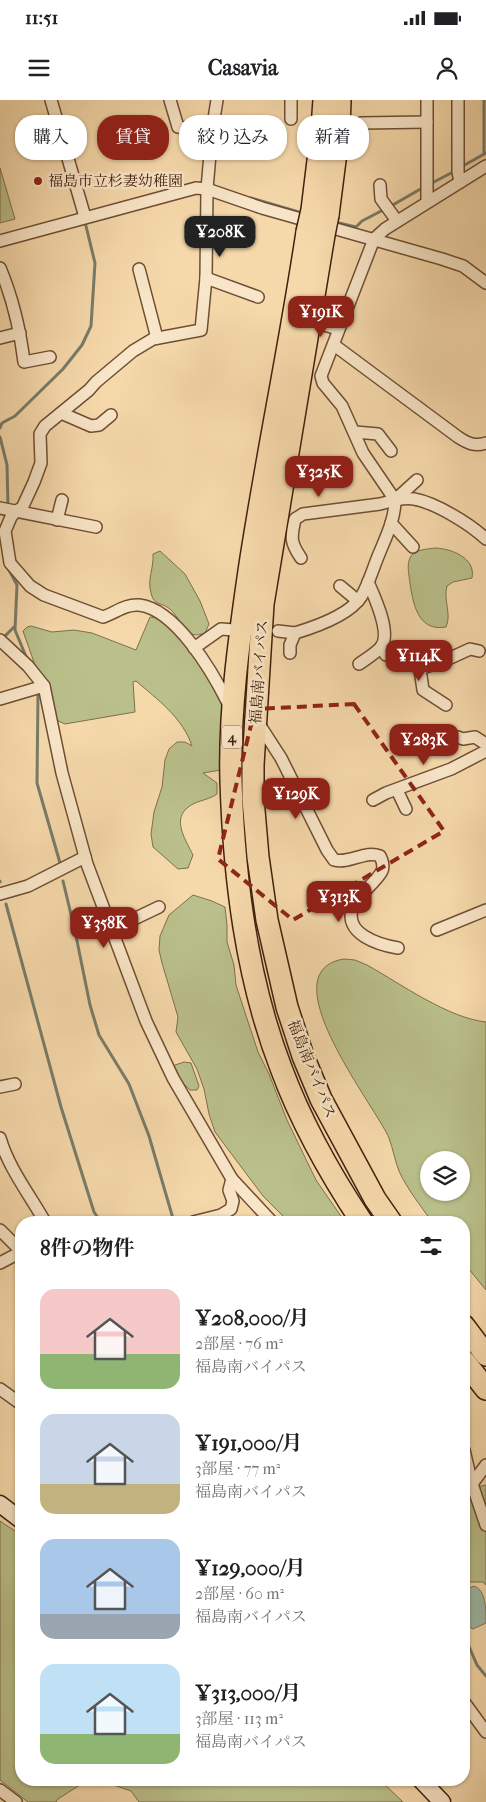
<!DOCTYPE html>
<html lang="ja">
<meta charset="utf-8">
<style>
body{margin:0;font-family:"IM FELL French Canon","Noto Serif JP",serif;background:#f2f2f2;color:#202124;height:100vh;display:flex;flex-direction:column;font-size:19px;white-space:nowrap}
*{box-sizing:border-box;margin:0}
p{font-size:16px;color:#757577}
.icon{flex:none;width:28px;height:28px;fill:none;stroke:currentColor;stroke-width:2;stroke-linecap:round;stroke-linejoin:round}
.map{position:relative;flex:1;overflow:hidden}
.panel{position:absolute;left:15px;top:1116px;width:455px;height:570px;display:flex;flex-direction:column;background:#fff;border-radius:20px;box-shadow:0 1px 4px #0004}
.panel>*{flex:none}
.hud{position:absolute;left:15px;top:15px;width:456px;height:45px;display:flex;gap:10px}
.buttons{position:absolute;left:420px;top:1051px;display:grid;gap:10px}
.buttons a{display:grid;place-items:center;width:50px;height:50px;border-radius:50%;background:#fff;box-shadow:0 1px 4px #0004;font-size:25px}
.price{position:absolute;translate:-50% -42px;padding:0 11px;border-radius:10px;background:#8f2418;color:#fff;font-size:16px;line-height:32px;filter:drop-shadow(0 1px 2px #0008)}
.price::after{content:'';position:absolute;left:50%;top:30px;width:15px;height:11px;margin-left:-8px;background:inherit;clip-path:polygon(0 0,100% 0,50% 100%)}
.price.active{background:#222;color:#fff}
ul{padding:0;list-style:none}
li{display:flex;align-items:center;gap:15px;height:125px;padding:0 25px}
li span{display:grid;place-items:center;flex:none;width:140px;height:100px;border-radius:15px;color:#555}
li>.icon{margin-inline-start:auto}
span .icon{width:60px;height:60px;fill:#fffc;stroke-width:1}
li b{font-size:21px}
h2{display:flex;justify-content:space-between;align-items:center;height:60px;padding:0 25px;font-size:21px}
.chip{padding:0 18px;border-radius:20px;background:#fff;box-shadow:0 1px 4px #0004;font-size:18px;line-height:45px}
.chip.active{background:#8f2418;color:#fff}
.status{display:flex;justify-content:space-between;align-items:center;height:35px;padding:0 25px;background:#fff;direction:ltr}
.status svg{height:14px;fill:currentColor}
header{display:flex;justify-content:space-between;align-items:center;height:65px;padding:0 25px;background:#fff;font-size:22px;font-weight:700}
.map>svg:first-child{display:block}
.green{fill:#bac08b;stroke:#7e704c;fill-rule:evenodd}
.water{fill:#9dbaa6;stroke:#797c69}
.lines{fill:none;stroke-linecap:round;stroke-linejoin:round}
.stream{stroke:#797c69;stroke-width:3}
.street-casing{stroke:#6f4e35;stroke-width:14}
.secondary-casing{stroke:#42200e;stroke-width:19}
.highway-casing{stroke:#42200e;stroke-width:24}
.street{stroke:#f9e6c8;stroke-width:11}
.secondary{stroke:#f9e6c8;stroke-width:16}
.highway{stroke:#f6d9ab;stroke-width:21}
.highway-bridge-casing{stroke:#42200e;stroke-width:24;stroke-linecap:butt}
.highway-bridge{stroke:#f6d9ab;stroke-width:21}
.marked{fill:none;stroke:#8f2418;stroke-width:4;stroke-dasharray:10 6;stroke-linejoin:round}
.poi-dot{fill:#8f2418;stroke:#f9e6c8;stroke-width:2}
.labels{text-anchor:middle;stroke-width:5;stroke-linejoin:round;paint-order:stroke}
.shield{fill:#f9e6c8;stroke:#795b46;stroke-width:1}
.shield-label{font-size:14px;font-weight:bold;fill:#42200e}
.poi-label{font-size:15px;fill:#42200e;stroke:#f9e6c8;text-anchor:start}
.street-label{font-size:15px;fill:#42200e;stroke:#f9e6c8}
</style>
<div class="status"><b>11:51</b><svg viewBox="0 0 49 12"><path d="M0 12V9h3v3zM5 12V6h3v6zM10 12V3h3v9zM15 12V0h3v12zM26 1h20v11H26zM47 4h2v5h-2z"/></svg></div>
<header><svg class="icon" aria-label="menu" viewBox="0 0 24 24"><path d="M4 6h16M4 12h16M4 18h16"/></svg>Casavia<svg class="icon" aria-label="person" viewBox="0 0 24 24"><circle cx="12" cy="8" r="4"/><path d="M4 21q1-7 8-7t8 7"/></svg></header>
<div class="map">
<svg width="486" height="1702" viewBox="0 0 486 1702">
<rect width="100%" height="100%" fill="#f6d9ab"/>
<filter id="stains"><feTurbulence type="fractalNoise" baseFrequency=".004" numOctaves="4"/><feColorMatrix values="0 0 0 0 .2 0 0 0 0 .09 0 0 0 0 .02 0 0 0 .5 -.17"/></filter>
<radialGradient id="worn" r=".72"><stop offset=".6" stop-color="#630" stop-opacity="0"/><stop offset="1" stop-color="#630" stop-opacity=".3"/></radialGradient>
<g class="green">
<path d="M0,68L15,119L0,123Z"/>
<path d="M436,448C452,449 476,458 472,478L453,482L447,486C443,500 452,514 446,527C418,532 413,504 410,483C409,474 406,464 411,456C417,449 428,449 436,448Z"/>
<path d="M160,451L185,474L200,501L209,524L205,533C200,535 195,536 190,533C182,528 178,516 170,509C161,502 154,506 151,493C147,479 154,468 153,454Z"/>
<path d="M150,517L157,518L174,532L194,551L226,608L221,670L203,673L217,683V694C210,699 202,700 195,703C169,715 184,737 193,755L188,768L178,769L153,747L151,734L154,712L162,687L165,660L169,649L177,642H185L192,646C183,618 157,599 136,581L133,582L135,612L65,624L54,619L23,531L27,527L31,526L52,532L74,530L92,533L136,550Z"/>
<path d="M193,795L212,801L225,807L227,825V842L234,865L236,885L258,952L269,974L287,1020L316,1080L345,1122H289L263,1096L215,1032L209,1014L204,989L197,969L176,932L178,917L162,863L159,850L160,836L169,815Z"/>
<path d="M344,859L355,860L367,865C401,884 448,918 486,922V1190L464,1163V1122H432C421,1106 407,1089 399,1071C395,1061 393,1049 389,1038C376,1007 267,871 344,859ZM429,1060H461V1092H429Z"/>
<path d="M184,962L191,963L199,986L197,990H190L171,971L175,965Z"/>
<path d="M486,1385V1485L483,1482H470L464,1485V1390Z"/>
<path d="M0,1421L21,1435V1680H380L403,1702H139L131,1691L102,1681L83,1683L58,1699L56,1702H28L0,1680Z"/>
</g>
<path class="water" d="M474,1486C486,1490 486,1509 486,1523L473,1529L464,1524V1492L466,1489Z"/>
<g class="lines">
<g class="stream">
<path d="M484,53V0"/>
<path d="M461,67L486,53"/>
<path d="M430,84L455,71"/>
<path d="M251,98L302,113"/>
<path d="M391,106L424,87"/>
<path d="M335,122L356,127L362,121L385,109"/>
<path d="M0,328L2,323L15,316L63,269L82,245L91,226L95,163L85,122"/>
<path d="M0,337L7,365L8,407"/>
<path d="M8,468L17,485L15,530L27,559"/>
<path d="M4,537L14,527"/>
<path d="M38,593L37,683L60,763"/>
<path d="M0,781V782"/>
<path d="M63,781L75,831L90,905L99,935L129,984L149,1036L174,1122"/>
<path d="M6,804L61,1007L94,1112L101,1122"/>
<path d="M464,1535L477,1565L486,1576"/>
</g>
<g class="street-casing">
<g id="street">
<path d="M51,0L85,117"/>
<path d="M170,0L178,27L212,31"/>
<path d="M217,0L212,31L207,89L206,178L201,230L153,239L133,251L96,282L89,290L45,326L40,334L41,363L34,382L22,408L16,411L11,417L5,431L10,463L30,486L44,495L103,517C115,513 125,504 139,505C176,509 213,573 228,603"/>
<path d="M458,0V72L460,82"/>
<path d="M291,19V0"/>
<path d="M361,23L427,22"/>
<path d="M380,85L381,99L397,121"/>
<path d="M427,102V0"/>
<path d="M0,141L196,88L207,89L262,108L442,159L463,166L486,183"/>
<path d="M0,168C13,199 20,229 24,262L50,257"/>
<path d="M139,169L157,238"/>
<path d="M206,178L258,197"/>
<path d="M311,221L338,229"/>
<path d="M0,238L20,233"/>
<path d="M334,245L458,337C467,343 475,347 486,343"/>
<path d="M61,313L91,326L99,325L111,315"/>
<path d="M355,332L378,334L391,351"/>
<path d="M395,400C401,399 408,398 414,399C436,403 470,424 486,439"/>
<path d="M0,408L96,427"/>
<path d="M57,420L62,400"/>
<path d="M391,423L413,447"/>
<path d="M301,458C290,442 291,438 295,419L303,414L380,404L395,400L417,380"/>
<path d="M340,486L358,501"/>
<path d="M278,531L295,533"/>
<path d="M0,540L28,566L44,586L62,673L87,764L146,921L173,978L232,1079L272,1122"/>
<path d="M381,547L386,555C397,558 408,556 418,562L420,569L446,560L470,549L479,551"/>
<path d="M194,548L221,529L234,530"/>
<path d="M290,553V545L295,533C315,527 349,515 361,497C369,484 373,468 379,454C386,437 395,419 395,400L363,353L342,306L323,283L321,276L374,139L385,129L486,66"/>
<path d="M359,564C366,559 376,553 381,547C392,533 374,496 368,482"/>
<path d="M420,569L423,590L446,605"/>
<path d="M0,599L44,586"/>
<path d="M259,624L281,658L327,750L334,760C350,764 365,750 380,756C382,760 384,766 382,771C375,784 359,793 353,807C342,834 380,845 398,848"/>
<path d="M458,637L463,639L475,637L486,644"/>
<path d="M397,690L406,709"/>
<path d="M373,700L386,693L451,669L486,651"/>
<path d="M0,794L28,786L85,757"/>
<path d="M111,830L159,807"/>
<path d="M437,830L486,810"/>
<path d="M0,987L15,984"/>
<path d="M0,1038C9,1069 30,1095 45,1122"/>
<path d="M193,1122L221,1115L231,1109L233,1101L229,1090L232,1079"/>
<path d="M0,1130L21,1151"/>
<path d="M0,1163L21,1152"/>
<path d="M0,1289L21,1304"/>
<path d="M464,1350L472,1384L486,1425"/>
<path d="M472,1384L486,1365"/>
<path d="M464,1602L486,1632"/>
<path d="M0,1690L16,1702"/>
</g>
</g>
<g class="secondary-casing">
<g id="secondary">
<path d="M0,1404L21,1420"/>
<path d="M421,1680L442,1702"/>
</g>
</g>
<g class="highway-casing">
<g id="highway">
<path d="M312,110L322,28L324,0"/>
<path d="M328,115L339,29L340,0"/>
<path d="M307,132C290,246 266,358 249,471C239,540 229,612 231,681C234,778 246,877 281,968C301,1022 330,1074 362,1122"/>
<path d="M324,135L263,504L253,665V699L258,757L267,820L287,907L303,956L321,999L375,1099L391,1122"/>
<path d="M464,1226L486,1255"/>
<path d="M464,1261L486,1289"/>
</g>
</g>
<use href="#street" class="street"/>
<use href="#secondary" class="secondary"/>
<use href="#highway" class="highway"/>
<g class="highway-bridge-casing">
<g id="highway-bridge">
<path d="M307,132L312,110"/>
<path d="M324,135L328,115"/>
</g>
</g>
<use href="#highway-bridge" class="highway-bridge"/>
</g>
<path class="marked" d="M354,604L444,731L293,820L218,759L255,609Z"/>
<circle class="poi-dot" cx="38" cy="81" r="5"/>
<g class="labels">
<rect class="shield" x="222" y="625.5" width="20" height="23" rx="4"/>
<g class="shield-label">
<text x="232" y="642">4</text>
</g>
<g class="poi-label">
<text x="48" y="86">福島市立杉妻幼稚園</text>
</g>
<g class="street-label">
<text transform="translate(259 572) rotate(-86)" y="5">福島南バイパス</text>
<text transform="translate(312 969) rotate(68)" y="5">福島南バイパス</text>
</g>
</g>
<rect width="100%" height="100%" filter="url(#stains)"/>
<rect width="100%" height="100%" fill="url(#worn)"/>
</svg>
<div class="buttons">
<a><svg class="icon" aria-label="layers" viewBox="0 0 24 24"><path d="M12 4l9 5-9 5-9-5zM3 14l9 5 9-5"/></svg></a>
</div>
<b class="price active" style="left:220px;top:158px">¥208K</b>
<b class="price" style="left:321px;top:238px">¥191K</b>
<b class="price" style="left:319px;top:398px">¥325K</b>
<b class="price" style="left:419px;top:582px">¥114K</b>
<b class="price" style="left:424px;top:666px">¥283K</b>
<b class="price" style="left:296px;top:720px">¥129K</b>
<b class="price" style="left:339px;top:823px">¥313K</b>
<b class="price" style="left:104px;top:849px">¥358K</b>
<div class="hud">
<a class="chip">購入</a>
<a class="chip active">賃貸</a>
<a class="chip">絞り込み</a>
<a class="chip">新着</a>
</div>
<section class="panel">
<h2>8件の物件<svg class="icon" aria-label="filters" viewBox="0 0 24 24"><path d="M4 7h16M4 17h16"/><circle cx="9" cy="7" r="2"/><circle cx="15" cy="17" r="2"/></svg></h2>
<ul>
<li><span style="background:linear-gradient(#f6c9c9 65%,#8fb573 0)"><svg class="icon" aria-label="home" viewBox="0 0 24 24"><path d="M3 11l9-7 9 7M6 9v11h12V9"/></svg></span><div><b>¥208,000/月</b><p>2部屋 · 76 m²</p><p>福島南バイパス</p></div></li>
<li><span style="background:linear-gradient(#c9d6e8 70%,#c2b280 0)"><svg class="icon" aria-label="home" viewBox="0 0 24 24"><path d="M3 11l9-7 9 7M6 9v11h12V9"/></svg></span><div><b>¥191,000/月</b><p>3部屋 · 77 m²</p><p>福島南バイパス</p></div></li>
<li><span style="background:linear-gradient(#a9c7e8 75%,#9aa5b1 0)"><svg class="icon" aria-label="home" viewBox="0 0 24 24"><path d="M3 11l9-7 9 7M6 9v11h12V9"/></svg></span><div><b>¥129,000/月</b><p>2部屋 · 60 m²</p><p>福島南バイパス</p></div></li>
<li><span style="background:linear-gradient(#bfe0f5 70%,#8fb573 0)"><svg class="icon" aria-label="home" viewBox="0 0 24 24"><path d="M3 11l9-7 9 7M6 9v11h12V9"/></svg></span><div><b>¥313,000/月</b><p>3部屋 · 113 m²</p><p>福島南バイパス</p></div></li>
</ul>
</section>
</div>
